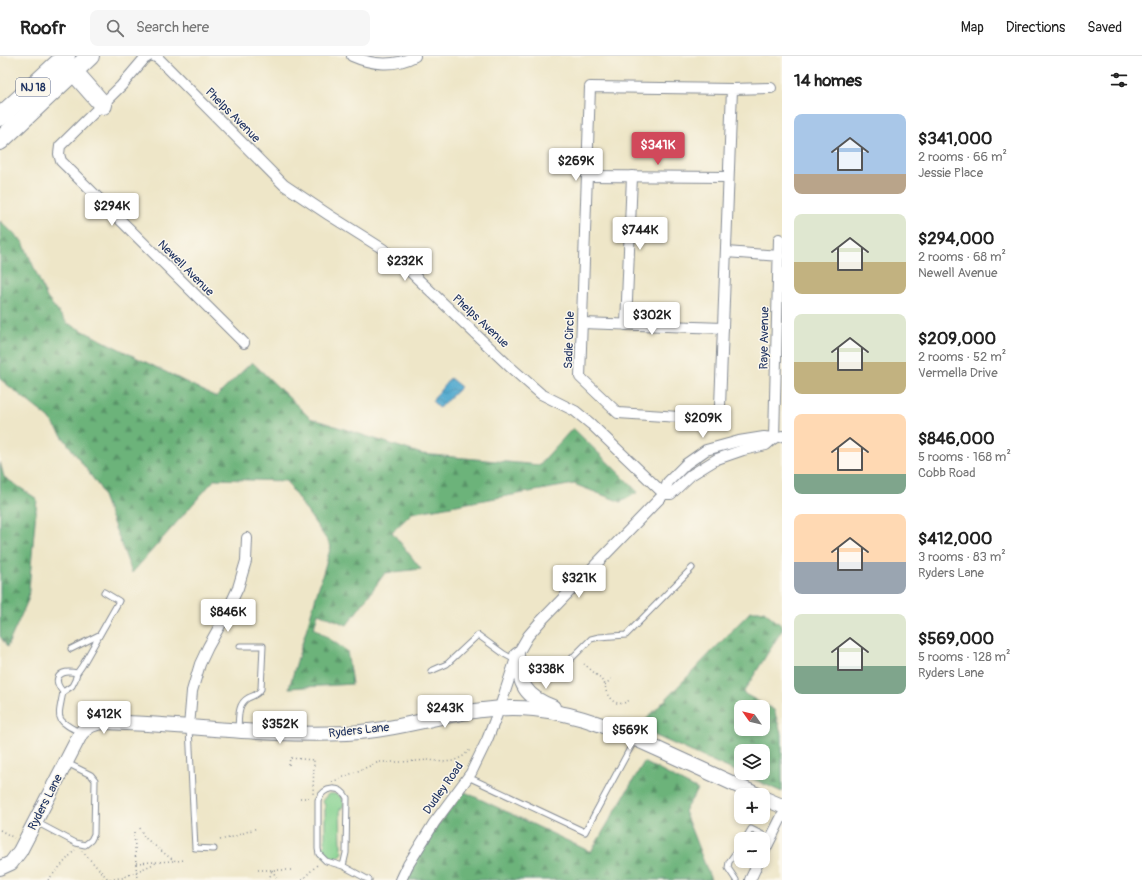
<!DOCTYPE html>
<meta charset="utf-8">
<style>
body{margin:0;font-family:Pangolin,sans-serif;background:#f6f6f6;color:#222;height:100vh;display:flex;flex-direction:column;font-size:15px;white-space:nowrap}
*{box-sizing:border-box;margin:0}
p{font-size:13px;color:#767676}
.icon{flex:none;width:22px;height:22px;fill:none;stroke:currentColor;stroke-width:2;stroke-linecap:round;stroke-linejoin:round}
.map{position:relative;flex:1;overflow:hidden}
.panel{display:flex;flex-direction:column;background:#fff;width:360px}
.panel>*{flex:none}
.needle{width:26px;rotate:304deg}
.tools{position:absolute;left:734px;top:644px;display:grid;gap:8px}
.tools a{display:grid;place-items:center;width:36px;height:36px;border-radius:8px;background:#fff;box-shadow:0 2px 6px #0003;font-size:20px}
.price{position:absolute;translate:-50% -34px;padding:0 9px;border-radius:4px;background:#fff;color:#222;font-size:13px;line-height:26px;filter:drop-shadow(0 1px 2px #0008)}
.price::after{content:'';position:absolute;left:50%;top:24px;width:12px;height:9px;margin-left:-6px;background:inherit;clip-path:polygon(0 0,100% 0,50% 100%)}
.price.on{background:#d1495b;color:#fff}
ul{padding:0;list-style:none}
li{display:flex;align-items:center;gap:12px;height:100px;padding:0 12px}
li span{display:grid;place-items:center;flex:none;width:112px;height:80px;border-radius:8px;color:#555}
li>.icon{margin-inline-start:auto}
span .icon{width:48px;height:48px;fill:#fffc;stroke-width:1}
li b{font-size:17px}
h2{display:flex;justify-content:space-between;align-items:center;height:48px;padding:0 12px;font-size:17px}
header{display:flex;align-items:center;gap:24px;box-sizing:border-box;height:56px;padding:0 20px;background:#fff;border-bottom:1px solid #e0e0e0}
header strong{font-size:19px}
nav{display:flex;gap:22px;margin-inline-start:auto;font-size:14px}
.search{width:280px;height:36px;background:#f6f6f6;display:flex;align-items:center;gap:10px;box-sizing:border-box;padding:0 14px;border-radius:8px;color:#767676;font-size:15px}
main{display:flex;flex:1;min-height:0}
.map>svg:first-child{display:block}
.green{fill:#85d18f;stroke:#508076}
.forest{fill:url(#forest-firs);stroke:#44716c;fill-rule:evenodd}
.water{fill:url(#water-waves);stroke:#366c96}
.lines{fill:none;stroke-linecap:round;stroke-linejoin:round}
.lane-casing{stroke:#848a93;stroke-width:7}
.street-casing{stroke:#848a93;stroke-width:12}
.secondary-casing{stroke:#848a93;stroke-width:16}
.highway-casing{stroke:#848a93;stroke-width:20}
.path{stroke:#848a93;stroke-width:1.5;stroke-dasharray:1 3;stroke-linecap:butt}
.lane{stroke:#fff;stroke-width:5}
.street{stroke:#fff;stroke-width:10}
.secondary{stroke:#fff;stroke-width:14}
.highway{stroke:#fff;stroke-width:18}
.labels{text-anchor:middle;stroke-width:3;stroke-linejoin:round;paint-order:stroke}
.shield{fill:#fbf7ec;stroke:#5e6b89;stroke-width:1}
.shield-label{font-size:11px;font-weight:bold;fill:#1b2f5e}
.street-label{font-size:12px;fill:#1b2f5e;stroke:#fbf7ec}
</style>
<header>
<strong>Roofr</strong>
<div class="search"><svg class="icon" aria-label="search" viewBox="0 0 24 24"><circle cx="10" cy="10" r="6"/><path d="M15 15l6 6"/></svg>Search here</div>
<nav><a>Map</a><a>Directions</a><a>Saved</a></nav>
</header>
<main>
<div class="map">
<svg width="782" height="824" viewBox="0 0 782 824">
<defs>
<pattern id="forest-firs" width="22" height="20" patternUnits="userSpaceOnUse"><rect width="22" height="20" fill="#6cb37a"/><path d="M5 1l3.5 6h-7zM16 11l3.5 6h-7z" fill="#589267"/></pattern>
<pattern id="water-waves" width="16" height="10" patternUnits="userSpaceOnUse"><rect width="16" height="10" fill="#51a9ce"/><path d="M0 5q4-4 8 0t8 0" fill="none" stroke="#428aaa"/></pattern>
</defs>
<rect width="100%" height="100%" fill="#fbf7ec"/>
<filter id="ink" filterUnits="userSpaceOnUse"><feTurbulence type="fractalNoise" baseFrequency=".025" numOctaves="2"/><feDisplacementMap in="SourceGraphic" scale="8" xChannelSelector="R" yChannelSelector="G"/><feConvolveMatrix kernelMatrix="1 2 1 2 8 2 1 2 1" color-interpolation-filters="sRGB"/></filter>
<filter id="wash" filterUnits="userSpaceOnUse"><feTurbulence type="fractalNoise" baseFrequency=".012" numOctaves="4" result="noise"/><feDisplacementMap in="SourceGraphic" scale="16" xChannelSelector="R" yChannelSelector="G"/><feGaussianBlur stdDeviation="0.9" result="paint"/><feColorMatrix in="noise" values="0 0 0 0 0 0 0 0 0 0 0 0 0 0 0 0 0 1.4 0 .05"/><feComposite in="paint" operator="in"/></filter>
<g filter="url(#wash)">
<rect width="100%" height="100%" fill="#eee6c8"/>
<path class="green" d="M328,738C337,736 346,742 343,751L340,753L341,792L343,796C339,804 332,804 325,801L321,793L325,788V749L322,745Z"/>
<g class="forest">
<path d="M0,165L23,186L47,242L67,267L216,341L252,306L310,362L422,398L539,409L573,372L638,436L621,446L574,428L412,457L392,476L421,513L385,517L347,569L318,557L314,572L347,595L352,628L289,632L331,490L286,425L215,423L132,517L100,432L49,362L0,323Z"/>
<path d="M0,406L4,421L37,443L28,544L7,591L0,580Z"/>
<path d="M751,555H764L782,570V574L743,637L774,654L782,680V736L638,672ZM741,651H763V673H741ZM741,695H763V717H741Z"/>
<path d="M644,706L698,734L684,755L711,824H399L407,807L465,736L591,796Z"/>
</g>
<path class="water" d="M450,322L461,331L439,352L432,345Z"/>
</g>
<g filter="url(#ink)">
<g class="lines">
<g class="lane-casing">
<g id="lane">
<path d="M71,593L99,579"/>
<path d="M560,614L591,583L599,581L626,579L692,512"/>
<path d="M431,615L447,608L478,579L504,598L515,604"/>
<path d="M63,636C51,622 60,613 77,617"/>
<path d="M189,672L195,792L214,793"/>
<path d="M238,674C239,662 237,648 248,642C254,639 258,639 261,633L263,590H240"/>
<path d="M81,677C54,663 58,664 63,636L72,630L75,624L77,617L82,610L119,545L104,536"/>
<path d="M468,721L585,776L634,685"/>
<path d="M36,766L76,787L85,789L91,784L94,778L95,724L91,719L67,707"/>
<path d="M745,783L751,773L771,783"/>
<path d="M343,810L346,797L347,742C340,729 324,730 318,744V793L319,798L326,805L343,810L369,824"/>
<path d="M736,824L728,812L729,806L741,789"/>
</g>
</g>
<g class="street-casing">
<g id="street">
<path d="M149,0L144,3L121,30L60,90L59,98L61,105L244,287"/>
<path d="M154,0L159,3L284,129L329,159L383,193L399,205L509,310L541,338L575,355L591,368L664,438"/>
<path d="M352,0C372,9 395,11 415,0"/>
<path d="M732,33L720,350L717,359L710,363L618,357L580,321L590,31L732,33L771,32"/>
<path d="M587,120L728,121"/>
<path d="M726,196L779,200"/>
<path d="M582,267L723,272"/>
<path d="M626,269L632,120"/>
<path d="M774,382L779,183"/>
<path d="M664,438H671L691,419L717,403L743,394L766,389L774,382"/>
<path d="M189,671L192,635L200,608L208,591L223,564L238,532L246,505L247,482"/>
<path d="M763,798L782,760"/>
<path d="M401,824L408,809L434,767L471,717L487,684L500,651L517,599L528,580L540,566L664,438L668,426L686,408L706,394L739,385L764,381L774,382L782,380"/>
<path d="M750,824L759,805"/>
</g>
</g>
<g class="secondary-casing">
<g id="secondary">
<path d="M517,599C519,628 525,641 553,651"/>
<path d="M763,742L782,750"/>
<path d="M0,812L11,807L20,795L81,677C88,670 93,667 103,666C184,668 266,681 347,677C410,674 470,646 534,653C582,658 619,675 662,695C694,710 726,724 758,739"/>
</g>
</g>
<g class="highway-casing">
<g id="highway">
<path d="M74,16L103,49"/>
<path d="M0,61L66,0"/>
<path d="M0,85L90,0"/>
</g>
</g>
<g class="path">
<path d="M584,608C589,612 603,624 605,629C606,631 605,633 606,635C611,648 621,651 631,643"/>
<path d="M605,629L611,623"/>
<path d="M289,709L290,702L314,704L313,739"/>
<path d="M332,726L379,706H402L429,704L443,706L453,705L462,701L471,693"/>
<path d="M300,742H312"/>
<path d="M140,772L144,781L169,801L176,805L185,804"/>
<path d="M0,774L14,782"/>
<path d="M134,776L137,824"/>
<path d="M220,784L233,781L257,772"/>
<path d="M82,795L108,823L122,822L158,806"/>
<path d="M136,807L174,805"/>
<path d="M258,814H292"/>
<path d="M272,814L278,824"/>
<path d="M48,824L75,794"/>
<path d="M94,824L108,823"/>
<path d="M269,824L272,814"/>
<path d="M302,824L318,808"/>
</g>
<use href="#lane" class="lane"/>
<use href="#street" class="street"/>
<use href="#secondary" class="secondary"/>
<use href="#highway" class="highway"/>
</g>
</g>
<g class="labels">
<rect class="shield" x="16" y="22" width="34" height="18" rx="3"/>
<g class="shield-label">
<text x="33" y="35">NJ 18</text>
</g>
<g class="street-label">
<text transform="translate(233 59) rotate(45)" y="4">Phelps Avenue</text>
<text transform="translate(186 212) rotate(45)" y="4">Newell Avenue</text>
<text transform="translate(481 265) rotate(43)" y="4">Phelps Avenue</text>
<text transform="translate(764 282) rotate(-89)" y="4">Raye Avenue</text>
<text transform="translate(569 284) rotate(-88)" y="4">Sadie Circle</text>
<text transform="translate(359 674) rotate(-6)" y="4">Ryders Lane</text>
<text transform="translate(443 732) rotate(-55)" y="4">Dudley Road</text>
<text transform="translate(45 746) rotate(-63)" y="4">Ryders Lane</text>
</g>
</g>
</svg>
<div class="tools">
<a><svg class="needle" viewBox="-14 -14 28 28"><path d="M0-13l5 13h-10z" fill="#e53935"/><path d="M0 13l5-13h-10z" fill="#767676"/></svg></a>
<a><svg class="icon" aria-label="layers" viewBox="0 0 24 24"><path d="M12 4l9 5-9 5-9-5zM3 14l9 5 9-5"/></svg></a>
<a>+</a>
<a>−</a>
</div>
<b class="price on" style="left:658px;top:110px">$341K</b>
<b class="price" style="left:576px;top:126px">$269K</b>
<b class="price" style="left:112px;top:171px">$294K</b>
<b class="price" style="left:640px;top:195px">$744K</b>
<b class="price" style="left:405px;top:226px">$232K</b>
<b class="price" style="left:652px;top:280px">$302K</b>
<b class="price" style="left:703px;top:383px">$209K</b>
<b class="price" style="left:579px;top:543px">$321K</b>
<b class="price" style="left:228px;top:577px">$846K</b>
<b class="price" style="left:546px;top:634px">$338K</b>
<b class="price" style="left:445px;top:673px">$243K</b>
<b class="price" style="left:104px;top:679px">$412K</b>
<b class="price" style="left:280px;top:689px">$352K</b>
<b class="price" style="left:630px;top:695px">$569K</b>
</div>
<section class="panel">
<h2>14 homes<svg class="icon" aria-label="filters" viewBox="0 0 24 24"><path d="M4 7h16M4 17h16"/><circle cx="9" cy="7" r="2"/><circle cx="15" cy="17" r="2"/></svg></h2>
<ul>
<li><span style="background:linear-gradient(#a9c7e8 75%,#b9a48a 0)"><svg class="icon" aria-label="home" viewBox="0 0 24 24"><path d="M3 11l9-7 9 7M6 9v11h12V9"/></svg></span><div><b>$341,000</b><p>2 rooms · 66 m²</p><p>Jessie Place</p></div></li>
<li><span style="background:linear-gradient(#dfe7d0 60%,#c2b280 0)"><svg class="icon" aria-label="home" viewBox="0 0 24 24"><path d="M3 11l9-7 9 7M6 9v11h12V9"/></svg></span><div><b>$294,000</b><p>2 rooms · 68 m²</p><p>Newell Avenue</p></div></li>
<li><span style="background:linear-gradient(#dfe7d0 60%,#c2b280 0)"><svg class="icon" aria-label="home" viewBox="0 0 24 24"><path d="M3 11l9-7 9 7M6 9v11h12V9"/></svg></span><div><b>$209,000</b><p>2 rooms · 52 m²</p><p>Vermella Drive</p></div></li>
<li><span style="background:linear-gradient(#ffd9b3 75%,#7fa58c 0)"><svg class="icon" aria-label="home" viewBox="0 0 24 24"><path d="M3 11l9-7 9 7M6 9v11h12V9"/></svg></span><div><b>$846,000</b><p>5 rooms · 168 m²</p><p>Cobb Road</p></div></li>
<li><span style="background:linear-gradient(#ffd9b3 60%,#9aa5b1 0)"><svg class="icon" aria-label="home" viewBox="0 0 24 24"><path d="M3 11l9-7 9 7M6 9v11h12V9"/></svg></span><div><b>$412,000</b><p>3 rooms · 83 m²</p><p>Ryders Lane</p></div></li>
<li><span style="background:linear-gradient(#dfe7d0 65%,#7fa58c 0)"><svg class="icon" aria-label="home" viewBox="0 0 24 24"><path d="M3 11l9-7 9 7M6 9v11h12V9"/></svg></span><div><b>$569,000</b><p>5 rooms · 128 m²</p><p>Ryders Lane</p></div></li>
</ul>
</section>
</main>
